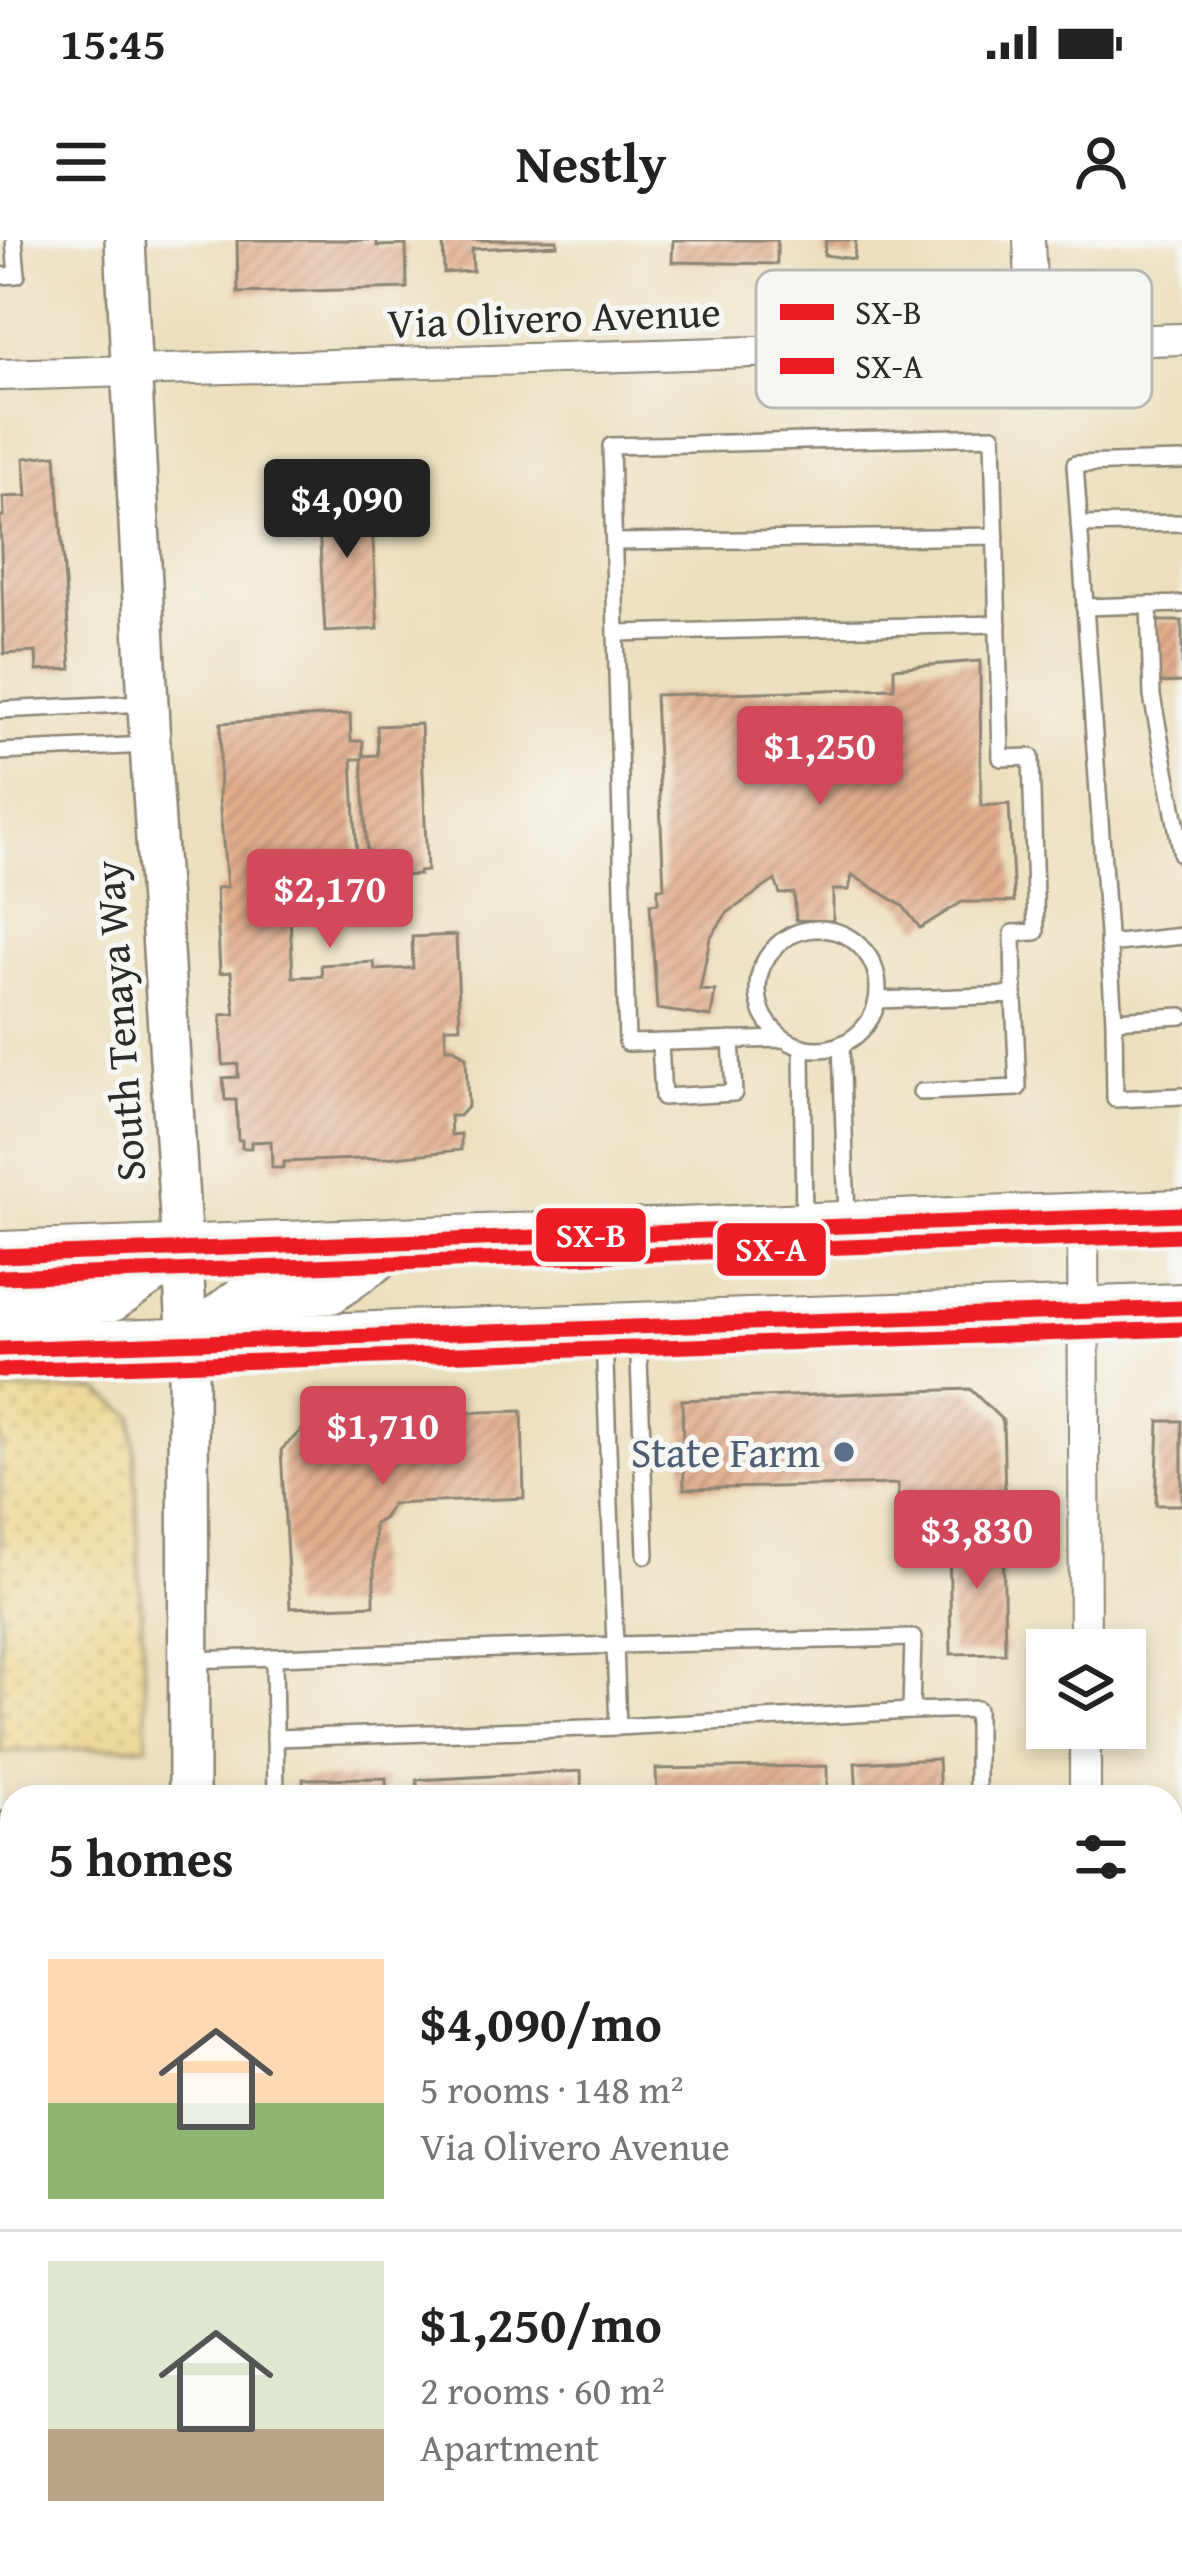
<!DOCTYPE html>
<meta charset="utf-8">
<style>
body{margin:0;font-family:"Gentium Book Plus",serif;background:#f2f2f2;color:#222;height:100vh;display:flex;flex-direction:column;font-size:45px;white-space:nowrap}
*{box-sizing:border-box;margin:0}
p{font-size:39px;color:#767676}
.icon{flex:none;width:66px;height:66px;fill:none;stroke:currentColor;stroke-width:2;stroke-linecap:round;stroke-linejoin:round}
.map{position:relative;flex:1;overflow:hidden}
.panel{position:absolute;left:0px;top:1545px;width:1182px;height:771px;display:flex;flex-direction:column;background:#fff;border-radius:36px 36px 0 0;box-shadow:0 6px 18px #0003}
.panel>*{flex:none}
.buttons{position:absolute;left:1026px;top:1389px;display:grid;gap:24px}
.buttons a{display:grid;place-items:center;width:120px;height:120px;border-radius:0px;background:#fff;box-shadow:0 6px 18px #0003;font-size:60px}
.price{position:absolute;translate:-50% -102px;padding:0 27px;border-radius:12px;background:#d1495b;color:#fff;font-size:39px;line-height:78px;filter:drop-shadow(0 3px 6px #0008)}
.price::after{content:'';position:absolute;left:50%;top:72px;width:36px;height:27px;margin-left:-18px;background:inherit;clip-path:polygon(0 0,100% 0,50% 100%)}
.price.active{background:#222;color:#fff}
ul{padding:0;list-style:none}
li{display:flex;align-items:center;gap:36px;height:300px;padding:0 48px}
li+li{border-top:3px solid #e0e0e0}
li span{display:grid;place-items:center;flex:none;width:336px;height:240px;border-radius:0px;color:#555}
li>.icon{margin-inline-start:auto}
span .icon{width:144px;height:144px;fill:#fffc;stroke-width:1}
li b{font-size:51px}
h2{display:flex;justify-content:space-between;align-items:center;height:144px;padding:0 48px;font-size:51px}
.status{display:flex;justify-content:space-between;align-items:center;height:84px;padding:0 60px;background:#fff;direction:ltr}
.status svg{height:33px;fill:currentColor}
header{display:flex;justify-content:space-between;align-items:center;height:156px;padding:0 48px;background:#fff;font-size:54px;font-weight:700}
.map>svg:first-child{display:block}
.sand{fill:url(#sand-dots);stroke:#8c8264;stroke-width:3}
.building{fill:url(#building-hatch)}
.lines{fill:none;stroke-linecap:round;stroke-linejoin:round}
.service-casing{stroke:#8c8574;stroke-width:20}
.minor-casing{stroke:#8c8574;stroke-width:34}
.tertiary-casing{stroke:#8c8574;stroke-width:44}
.primary-casing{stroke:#8c8574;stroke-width:52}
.service{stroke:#fff;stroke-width:15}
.minor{stroke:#fff;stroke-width:30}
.tertiary{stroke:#fff;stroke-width:39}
.primary{stroke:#fff;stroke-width:48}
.bus-1-casing{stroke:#f6f6f2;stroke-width:24}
.bus-2-casing{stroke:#f6f6f2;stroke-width:24}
.bus-1{stroke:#ed1c24;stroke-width:15}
.bus-2{stroke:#ed1c24;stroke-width:15}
.service-dot{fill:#5c6f8a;stroke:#f6f6f2;stroke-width:4.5}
.labels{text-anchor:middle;stroke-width:10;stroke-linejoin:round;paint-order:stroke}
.street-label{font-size:42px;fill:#2b2b2b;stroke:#f6f6f2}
.service-label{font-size:42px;fill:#4e5e75;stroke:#f6f6f2;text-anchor:end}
.key{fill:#f6f6f2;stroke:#b9b9b6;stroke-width:3}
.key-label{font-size:33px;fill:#2b2b2b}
.line-badge{stroke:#f6f6f2;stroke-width:4.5}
.badge-label{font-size:33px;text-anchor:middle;font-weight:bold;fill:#fff}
</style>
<div class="status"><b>15:45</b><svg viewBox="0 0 49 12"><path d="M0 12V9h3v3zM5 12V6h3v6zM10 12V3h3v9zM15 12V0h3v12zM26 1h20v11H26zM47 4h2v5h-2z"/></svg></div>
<header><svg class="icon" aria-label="menu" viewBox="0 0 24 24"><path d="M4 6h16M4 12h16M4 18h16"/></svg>Nestly<svg class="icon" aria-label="person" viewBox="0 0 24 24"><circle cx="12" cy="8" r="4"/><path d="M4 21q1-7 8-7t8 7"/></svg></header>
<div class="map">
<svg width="1182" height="2314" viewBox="0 0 1182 2314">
<defs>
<pattern id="sand-dots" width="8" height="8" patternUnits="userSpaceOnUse" patternTransform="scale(3)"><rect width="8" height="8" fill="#eeda9e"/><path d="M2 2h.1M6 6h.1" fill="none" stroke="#cb8" stroke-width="1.8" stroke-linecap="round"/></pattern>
<pattern id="building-hatch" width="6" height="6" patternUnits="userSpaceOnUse" patternTransform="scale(3)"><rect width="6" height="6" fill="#e2ae8e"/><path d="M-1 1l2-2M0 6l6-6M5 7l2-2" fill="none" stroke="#b78e74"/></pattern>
</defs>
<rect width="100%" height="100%" fill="#f6f6f2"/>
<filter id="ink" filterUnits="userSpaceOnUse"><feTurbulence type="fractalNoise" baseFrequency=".00833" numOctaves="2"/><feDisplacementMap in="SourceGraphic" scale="24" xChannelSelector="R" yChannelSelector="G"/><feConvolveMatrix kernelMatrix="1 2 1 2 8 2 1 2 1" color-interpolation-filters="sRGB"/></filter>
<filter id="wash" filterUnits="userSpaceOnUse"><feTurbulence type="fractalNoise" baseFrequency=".004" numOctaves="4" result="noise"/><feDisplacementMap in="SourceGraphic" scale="48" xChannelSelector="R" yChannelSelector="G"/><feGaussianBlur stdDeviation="2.7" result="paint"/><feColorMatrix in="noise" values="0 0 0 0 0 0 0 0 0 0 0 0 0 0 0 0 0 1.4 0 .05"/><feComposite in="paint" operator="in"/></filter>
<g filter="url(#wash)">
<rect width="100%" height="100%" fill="#ecdfbd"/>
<path class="sand" d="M98,1150L133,1176L147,1506L0,1512V1151Z"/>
<g id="blocks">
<g class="building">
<path d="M237,0H377V6L406,5L407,48L238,53Z"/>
<path d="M443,0H557V5L472,9L473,31L444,33Z"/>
<path d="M673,0H777V24L672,22Z"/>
<path d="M826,0H856L854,19L824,15Z"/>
<path d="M56,215L71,429L37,431L36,412L4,414L0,276H4L3,257L27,256L24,218Z"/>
<path d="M370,250L378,389L325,392L317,252Z"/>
<path d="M1156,381H1182V442L1158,443Z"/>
<path d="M980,421L981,566L1009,564L1014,662H962L920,688L903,666L852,635L849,650H833V681L796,680L794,653L780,654L775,640L727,673L710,698L700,750L715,751L711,777L657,769L650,664L658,663V648H664L655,455L894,448V428Z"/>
<path d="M350,474L351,501H363V516L378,515L377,486L421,484L427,631L419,632V635L368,637L362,519H352L359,656L289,659L293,737L322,736L321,725L374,722L375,730L413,728L412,697L456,695L460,787H445L446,808H454L466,817L468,866L459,876H450L451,895L461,894V910L386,918L283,922V928H272L271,901L251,902V908H242V900H238L236,860H225L223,838L238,837V824L223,825L221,775L235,774L231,732L220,733L216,648L227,647L219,559L221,483Z"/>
<path d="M970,1149L1003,1181L1005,1256L898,1259V1244L684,1249L682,1160Z"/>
<path d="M522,1171L524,1258L392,1264L384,1278L374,1284V1365L290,1368L281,1210L316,1176Z"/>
<path d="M1159,1181H1182V1265H1156Z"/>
<path d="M1003,1290L1005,1413L951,1414L949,1291Z"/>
<path d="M938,1519L940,1557H857L855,1523Z"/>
<path d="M827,1526V1557H657L656,1529Z"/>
<path d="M581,1531L582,1557H418L417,1540Z"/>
<path d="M386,1538V1557H304L303,1539Z"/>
<rect x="0" y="1572" width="12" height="69"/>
<path d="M0,1775H5V1802H12V1857L0,1858Z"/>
<path d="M0,2283H12V2304H54V2314H0Z"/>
<rect x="316" y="2304" width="64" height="10"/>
<path d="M517,2304H581L570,2314H527Z"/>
<rect x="904" y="2304" width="57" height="10"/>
</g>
</g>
</g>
<g filter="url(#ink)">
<use href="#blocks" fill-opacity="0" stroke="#8c8574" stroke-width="3"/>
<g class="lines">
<g class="service-casing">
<g id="service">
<path d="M0,36L17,35L14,0"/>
<path d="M1182,221L1075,224L1114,780L1182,776"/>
<path d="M1079,285L1182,283"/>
<path d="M614,302L996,296"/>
<path d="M1182,364L1149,365L1152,456L1182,615"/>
<path d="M1084,367L1149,365"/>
<path d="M616,393L998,384"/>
<path d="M0,470L146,463"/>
<path d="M0,512L147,505"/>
<circle cx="818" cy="749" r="60"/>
<path d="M1108,704L1182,696"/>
<path d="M878,760L1014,755L1018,848L921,852"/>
<path d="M1114,780L1115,859L1182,856"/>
<path d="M784,799L627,803L611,206L993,196L1001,518L1031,517L1036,692L1013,693L1014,755"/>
<path d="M660,802L663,857L734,853L731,800"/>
<path d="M841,804L847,978"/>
<path d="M802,807L804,984"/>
<path d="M638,1090L646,1315"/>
<path d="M274,1417L276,1557"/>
<path d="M193,1420L615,1405L604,1096"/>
<path d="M618,1487L615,1405L913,1398L911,1471L977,1469V1557"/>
<path d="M275,1498L618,1487L911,1471"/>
<path d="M1170,1633L1174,1662L1172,1821"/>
</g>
</g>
<g class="minor-casing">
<g id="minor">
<path d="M1029,0L1034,104"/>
<path d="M0,135L1182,99"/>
<path d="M1083,978L1085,1410"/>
<path d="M1085,1488V1557"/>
<path d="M1170,1921L1182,1920"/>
<path d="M0,1961L12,1960"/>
<path d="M1083,2314V2304"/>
</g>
</g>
<g class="tertiary-casing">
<g id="tertiary">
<path d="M125,0L150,505L188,1103L189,1557"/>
<path d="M184,2314V2304"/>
</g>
</g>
<g class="primary-casing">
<g id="primary">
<path d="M0,1016L1182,974"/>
<path d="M0,1073L32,1062L111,1057L182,1009"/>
<path d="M188,1103L252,1054L330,1049L398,1001"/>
<path d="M0,1109L1182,1068"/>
</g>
</g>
<use href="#service" class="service"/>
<use href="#minor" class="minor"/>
<use href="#tertiary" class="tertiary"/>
<use href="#primary" class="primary"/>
<g class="bus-1-casing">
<g id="bus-1">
<path d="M0,1016L1182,974"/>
<path d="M0,1109L1182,1068"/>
</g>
</g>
<g class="bus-2-casing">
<g id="bus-2">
<path d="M1,1037L1182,995"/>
<path d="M1,1130L1182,1089"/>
</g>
</g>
<use href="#bus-1" class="bus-1"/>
<use href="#bus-2" class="bus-2"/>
</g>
</g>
<circle class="service-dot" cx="844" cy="1212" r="12"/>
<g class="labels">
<g class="street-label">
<text transform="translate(554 77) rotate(-2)" y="15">Via Olivero Avenue</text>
<text transform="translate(119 781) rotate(-94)" y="15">South Tenaya Way</text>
</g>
<g class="service-label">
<text x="820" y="1227">State Farm</text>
</g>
</g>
<rect x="756" y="30" width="396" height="138" rx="18" class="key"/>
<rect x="780" y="64" width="54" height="16" fill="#ed1c24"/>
<rect x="780" y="118" width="54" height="16" fill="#ed1c24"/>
<g class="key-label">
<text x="855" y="84">SX-B</text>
<text x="855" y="138">SX-A</text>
</g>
<g class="line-badge">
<rect x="534" y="966" width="114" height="58" rx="12" fill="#ed1c24"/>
<rect x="715" y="981" width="113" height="57" rx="12" fill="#ed1c24"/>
</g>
<g class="badge-label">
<text x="591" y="1007">SX-B</text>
<text x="771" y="1021">SX-A</text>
</g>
</svg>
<div class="buttons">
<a><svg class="icon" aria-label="layers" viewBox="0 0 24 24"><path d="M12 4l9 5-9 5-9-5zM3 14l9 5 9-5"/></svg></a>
</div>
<b class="price active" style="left:347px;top:321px">$4,090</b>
<b class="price" style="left:820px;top:568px">$1,250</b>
<b class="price" style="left:330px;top:711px">$2,170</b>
<b class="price" style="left:383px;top:1248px">$1,710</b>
<b class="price" style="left:977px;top:1352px">$3,830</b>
<section class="panel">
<h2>5 homes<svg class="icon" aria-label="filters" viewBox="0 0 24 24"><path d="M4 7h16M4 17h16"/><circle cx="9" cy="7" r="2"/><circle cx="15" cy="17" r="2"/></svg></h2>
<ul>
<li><span style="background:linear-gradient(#ffd9b3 60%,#8fb573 0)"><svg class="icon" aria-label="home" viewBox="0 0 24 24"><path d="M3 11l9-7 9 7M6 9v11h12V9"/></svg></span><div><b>$4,090/mo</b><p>5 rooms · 148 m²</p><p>Via Olivero Avenue</p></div></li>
<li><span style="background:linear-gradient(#dfe7d0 70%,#b9a48a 0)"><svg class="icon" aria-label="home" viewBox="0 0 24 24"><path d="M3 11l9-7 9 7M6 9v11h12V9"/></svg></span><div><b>$1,250/mo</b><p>2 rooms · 60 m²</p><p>Apartment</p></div></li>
</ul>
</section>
</div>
